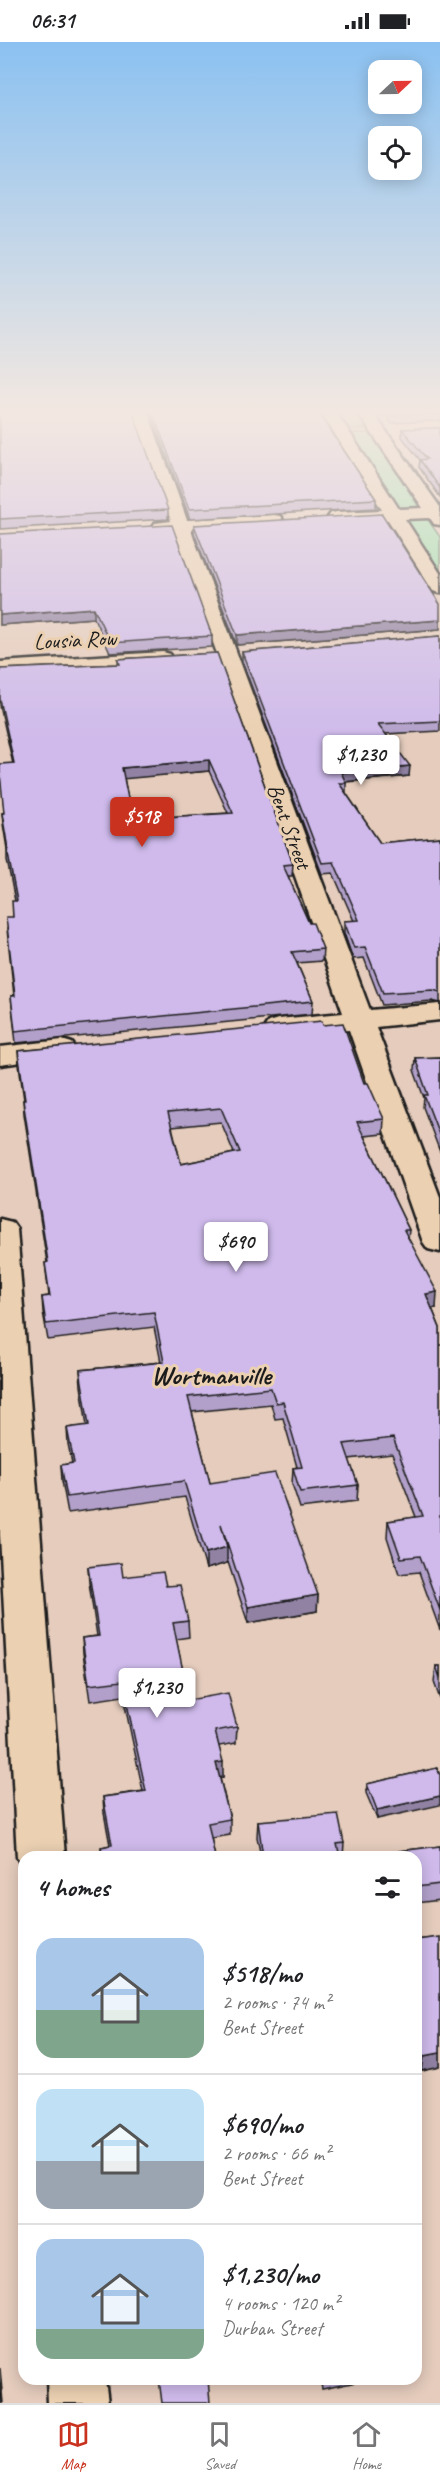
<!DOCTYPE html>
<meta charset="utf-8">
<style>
body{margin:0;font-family:Caveat,sans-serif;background:#f6f6f6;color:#202124;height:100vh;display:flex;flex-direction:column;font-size:22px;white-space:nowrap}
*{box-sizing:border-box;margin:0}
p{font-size:20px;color:#757577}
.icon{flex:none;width:33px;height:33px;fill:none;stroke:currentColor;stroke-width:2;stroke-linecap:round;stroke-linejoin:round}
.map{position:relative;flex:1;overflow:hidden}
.drawer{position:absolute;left:18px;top:1809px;width:404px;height:534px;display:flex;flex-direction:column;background:#fff;border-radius:18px;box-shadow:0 3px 15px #0003}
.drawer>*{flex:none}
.needle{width:39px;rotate:68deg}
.fabs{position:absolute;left:368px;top:18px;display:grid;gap:12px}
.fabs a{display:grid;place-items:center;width:54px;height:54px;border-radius:12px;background:#fff;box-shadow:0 3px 15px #0003;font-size:30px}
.price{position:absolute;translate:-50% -51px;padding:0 14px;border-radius:6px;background:#fff;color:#222;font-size:20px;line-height:39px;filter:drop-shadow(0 2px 3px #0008)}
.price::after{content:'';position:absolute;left:50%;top:36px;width:18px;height:14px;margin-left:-9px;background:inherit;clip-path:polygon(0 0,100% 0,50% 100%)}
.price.active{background:#c8321e;color:#fff}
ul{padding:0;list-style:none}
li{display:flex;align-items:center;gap:18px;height:150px;padding:0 18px}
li+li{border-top:2px solid #e0e0e0}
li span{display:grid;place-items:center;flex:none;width:168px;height:120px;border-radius:18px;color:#555}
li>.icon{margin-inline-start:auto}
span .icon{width:72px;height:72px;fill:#fffc;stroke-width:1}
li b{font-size:26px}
h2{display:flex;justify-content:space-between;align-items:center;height:72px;padding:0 18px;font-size:26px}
.status{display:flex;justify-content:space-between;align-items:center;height:42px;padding:0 30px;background:#fff;direction:ltr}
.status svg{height:16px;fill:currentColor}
.dock{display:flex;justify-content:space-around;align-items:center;height:84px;border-top:2px solid #e0e0e0;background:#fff;font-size:16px;color:#757577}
.dock a{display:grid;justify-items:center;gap:3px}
.dock .active{color:#c8321e}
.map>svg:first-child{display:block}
.green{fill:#99dfab;stroke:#5a7e64;stroke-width:1.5}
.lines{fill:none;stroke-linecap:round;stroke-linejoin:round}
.street-casing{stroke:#1c1c1c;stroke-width:5}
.secondary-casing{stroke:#1c1c1c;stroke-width:5}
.street{fill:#ebd0b2;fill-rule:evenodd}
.secondary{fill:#ebd0b2;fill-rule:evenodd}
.wall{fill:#b2a0ca;stroke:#1c1c1c;stroke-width:1.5;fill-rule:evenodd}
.shaded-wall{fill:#9182a4;stroke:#1c1c1c;stroke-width:1.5}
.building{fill:#cfbaeb;stroke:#1c1c1c;stroke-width:1.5;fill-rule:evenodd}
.labels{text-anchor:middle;stroke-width:6;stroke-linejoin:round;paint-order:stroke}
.far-street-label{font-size:22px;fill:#1c1c1c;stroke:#ebd0b2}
.neighbourhood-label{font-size:27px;font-weight:bold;fill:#1c1c1c;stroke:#ebd0b2}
</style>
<div class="status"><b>06:31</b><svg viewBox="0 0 49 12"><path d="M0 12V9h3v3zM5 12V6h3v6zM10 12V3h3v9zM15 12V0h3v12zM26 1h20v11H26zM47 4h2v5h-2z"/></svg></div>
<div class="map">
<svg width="440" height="2361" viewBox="0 0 440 2361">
<rect width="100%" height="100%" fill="#e5ccbd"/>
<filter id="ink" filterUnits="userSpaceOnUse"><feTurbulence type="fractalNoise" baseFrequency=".0167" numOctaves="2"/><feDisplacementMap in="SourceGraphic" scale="12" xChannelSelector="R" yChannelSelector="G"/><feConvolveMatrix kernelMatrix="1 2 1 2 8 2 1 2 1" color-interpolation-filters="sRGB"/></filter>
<g filter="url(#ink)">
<g class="green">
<path d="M333,368H355L367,387H345Z"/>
<path d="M350,391H371L421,468L397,469Z"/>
<path d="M426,475L440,495V531L404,476Z"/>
</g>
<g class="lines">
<g class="street-casing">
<g id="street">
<path d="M132,368H147L187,478L274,473L280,474L283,478L280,482L274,483L191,488L370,968L440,962V978L376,985L440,1155V1210L428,1207L423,1200L349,988L278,995L268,992L264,986L268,980L278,977L343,971L174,489H155L152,485L155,481L171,479Z"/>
<path d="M320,368H335L399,467L423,466L356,368H371L440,465V483L434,482L430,476L405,477L440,531V551L433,549L388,478L337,480L331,479L328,475L331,471L337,470L382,468Z"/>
<path d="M163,610L170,612L173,616L170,620L0,632V620Z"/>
<path d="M62,998L72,1001L77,1007L72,1013L0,1023V1005Z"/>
</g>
</g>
<g class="secondary-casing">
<g id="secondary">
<path d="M0,1177L12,1180L17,1187L65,1815H24V1829L17,1815L0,1493Z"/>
<path d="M47,2337H105L108,2361H48Z"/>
</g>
</g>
<use href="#street" class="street"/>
<use href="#secondary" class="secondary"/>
</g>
<g class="wall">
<path d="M0,368L168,468V477L0,487Z"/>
<path d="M150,368H317L376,457V466L190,477Z"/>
<path d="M382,368H440V379L391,381Z"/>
<path d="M440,386V455L419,425L420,418L402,395V387Z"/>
<path d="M194,483L440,587L237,603L194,491Z"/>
<path d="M0,492L212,594V605L110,611L94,576L0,583Z"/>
<path d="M440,594V689L385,692L409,734L346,740V751L380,801L440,795V961L432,959L382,963L364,916L353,917L344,891V879H354L333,831L322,832L242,619V610Z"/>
<path d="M217,611L293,822L292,834H288L309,881L323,907L322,919L297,921L313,959L312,972L16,1001L11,954H14L7,887L13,875L15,859L7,818V807L3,782L2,771H4L13,722L0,664V627L118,622V617ZM209,729L228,771L132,777L124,736Z"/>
<path d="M323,983L364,1041L384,1077L383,1092L364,1094L409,1188L408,1197L436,1266H432L440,1286V1588L419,1530L399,1532L387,1495L388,1479L416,1475L392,1412L349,1417L358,1443L357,1459L300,1466L292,1442L293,1426L297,1425L283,1376L275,1377L271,1362L192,1370L210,1441L318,1553L317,1569L248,1581L227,1517V1521L206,1527L185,1455L68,1471L62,1439L61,1423L72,1421L68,1402L67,1386L87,1384L81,1344L80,1328L161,1320L154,1285L48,1298L43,1270L42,1255L49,1254L45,1221H47L24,1072L23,1058H24L19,1023L18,1009ZM221,1080L234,1111L181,1122L172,1085Z"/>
<path d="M440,1015V1110L423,1065L424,1056L414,1028L415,1016Z"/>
<path d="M88,1525L123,1535L166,1544L188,1579L189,1595L176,1597L189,1658L237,1685L236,1701L219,1704L223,1735L220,1736L230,1777V1793L211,1796L215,1815H102L101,1805L110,1803L104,1771L103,1755L143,1749L123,1654L90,1659L83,1611L82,1596L97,1594L89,1541Z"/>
<path d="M436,1624H440V1657L434,1640Z"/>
<path d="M437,1726L377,1777L366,1751L367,1742Z"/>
<path d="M258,1779L344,1801L343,1815H261L257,1795Z"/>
<path d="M440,1804V1858L416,1861V1815H398L399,1809Z"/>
<path d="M440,1895V2025L422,2029L416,2006V1898Z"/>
<path d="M320,2337H371L322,2347Z"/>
</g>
<g class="shaded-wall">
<path d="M94,566V576L0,583V573Z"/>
<path d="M440,578V587L237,603V593Z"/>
<path d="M209,718V729L122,737V726Z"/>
<path d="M410,724L409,734L341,740V730Z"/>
<path d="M437,1250L436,1266L425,1267L426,1252Z"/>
<path d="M227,1505V1521L206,1527V1511Z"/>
<path d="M318,1553L317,1569L248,1581V1565Z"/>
<path d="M223,1720V1735L216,1736V1721Z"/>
<path d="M440,1754V1763L377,1777V1768Z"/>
<path d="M440,2011V2025L422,2029L424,2014Z"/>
<path d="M0,2326L3,2361H2Z"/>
</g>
<g class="building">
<path d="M0,368H132L168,468L0,477Z"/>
<path d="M152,368H317L376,457L189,467Z"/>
<path d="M388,368H440V372L391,374Z"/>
<path d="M440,386V446L420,418L427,417L402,387Z"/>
<path d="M382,472L440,562V578L237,593L194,483Z"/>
<path d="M172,483L212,594L110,601L94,566L0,573V492Z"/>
<path d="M440,594V679L378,682L410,724L341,730L346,741H339L380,801L440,795V950L433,948L383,951L365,905L354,906L344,879L359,878L334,820L322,821L242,610Z"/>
<path d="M217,611L293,822L283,823L309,881H313L323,907L292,910L313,959L15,989L11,954H15L6,875H13L12,859H17L7,807H8L2,771H4L0,731V722L14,721L0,657V627L120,622L118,617ZM209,718L233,771L132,777L122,726Z"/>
<path d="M322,979L323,983L343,981L364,1041H368L384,1077L357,1080L409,1188H404L437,1250L426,1252L440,1286V1568L420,1514L401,1516L388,1479L423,1474L393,1396L344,1402L358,1443L300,1450L293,1426L302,1425L283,1360L276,1361L271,1346L188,1355L210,1441L275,1431L318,1553L248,1565L221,1482L227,1505L206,1511L184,1439L67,1455L61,1423L74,1421L67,1386L89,1383L80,1328L164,1320L154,1270L46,1282L42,1255L50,1254L45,1221L48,1220L23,1058H25L18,1009ZM221,1066L240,1110L181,1122L168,1071Z"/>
<path d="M440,1015V1095L424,1053H428L415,1016Z"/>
<path d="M121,1521L123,1535L163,1530L166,1544L180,1543L188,1579L173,1581L189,1658L228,1651L237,1685L215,1689L223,1720L216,1721L230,1777L208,1781L215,1815H103L101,1805L112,1803L103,1755L146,1749L122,1639L89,1643L82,1596L99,1594L88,1525Z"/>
<path d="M436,1624H440V1636Z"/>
<path d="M437,1726L440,1733V1754L377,1768L367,1742Z"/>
<path d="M338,1772L344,1801L337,1802L340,1815H263L258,1779Z"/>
<path d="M440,1804V1842L416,1845V1815H400L399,1809Z"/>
<path d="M440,1895V2011L424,2014L416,1986V1898Z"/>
<path d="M159,2337H208L210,2361H162Z"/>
<path d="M0,2340L2,2361H0Z"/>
</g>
</g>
<linearGradient id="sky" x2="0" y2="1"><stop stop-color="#8bc1f1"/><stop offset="0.53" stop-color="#f3e8e1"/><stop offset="1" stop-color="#f3e8e1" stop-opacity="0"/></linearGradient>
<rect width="440" height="699" fill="url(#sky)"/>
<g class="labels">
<g class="far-street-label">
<text transform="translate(75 597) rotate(-3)" y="8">Lousia Row</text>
<text transform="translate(290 784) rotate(70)" y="8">Bent Street</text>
</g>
<g class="neighbourhood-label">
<text x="211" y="1342">Wortmanville</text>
</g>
</g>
</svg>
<div class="fabs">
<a><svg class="needle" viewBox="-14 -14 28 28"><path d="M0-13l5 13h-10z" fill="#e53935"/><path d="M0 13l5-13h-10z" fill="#757577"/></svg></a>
<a><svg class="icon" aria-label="locate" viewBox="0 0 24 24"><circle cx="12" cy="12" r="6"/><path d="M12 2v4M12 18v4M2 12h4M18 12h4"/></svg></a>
</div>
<b class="price" style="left:361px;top:744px">$1,230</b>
<b class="price active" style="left:142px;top:806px">$518</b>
<b class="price" style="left:236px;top:1231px">$690</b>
<b class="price" style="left:157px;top:1677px">$1,230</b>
<section class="drawer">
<h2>4 homes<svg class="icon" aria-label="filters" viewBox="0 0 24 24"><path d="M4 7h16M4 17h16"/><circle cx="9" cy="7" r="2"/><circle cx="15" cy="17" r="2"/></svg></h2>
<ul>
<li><span style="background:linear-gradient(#a9c7e8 60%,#7fa58c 0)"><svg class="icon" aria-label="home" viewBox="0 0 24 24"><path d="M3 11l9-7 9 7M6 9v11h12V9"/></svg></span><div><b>$518/mo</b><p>2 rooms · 74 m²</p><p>Bent Street</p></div></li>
<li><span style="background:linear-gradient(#bfe0f5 60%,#9aa5b1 0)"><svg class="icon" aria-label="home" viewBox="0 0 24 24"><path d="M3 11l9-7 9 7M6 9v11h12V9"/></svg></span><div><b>$690/mo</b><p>2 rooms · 66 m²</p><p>Bent Street</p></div></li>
<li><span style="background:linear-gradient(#a9c7e8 75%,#7fa58c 0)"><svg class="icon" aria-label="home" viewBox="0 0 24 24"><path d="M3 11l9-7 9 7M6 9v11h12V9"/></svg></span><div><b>$1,230/mo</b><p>4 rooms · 120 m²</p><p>Durban Street</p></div></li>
</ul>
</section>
</div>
<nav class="dock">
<a class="active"><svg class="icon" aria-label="map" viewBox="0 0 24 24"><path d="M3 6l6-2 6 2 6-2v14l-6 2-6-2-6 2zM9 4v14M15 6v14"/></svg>Map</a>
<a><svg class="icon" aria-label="saved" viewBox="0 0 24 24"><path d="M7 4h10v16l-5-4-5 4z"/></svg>Saved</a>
<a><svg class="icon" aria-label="home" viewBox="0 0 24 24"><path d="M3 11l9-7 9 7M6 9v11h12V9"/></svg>Home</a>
</nav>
